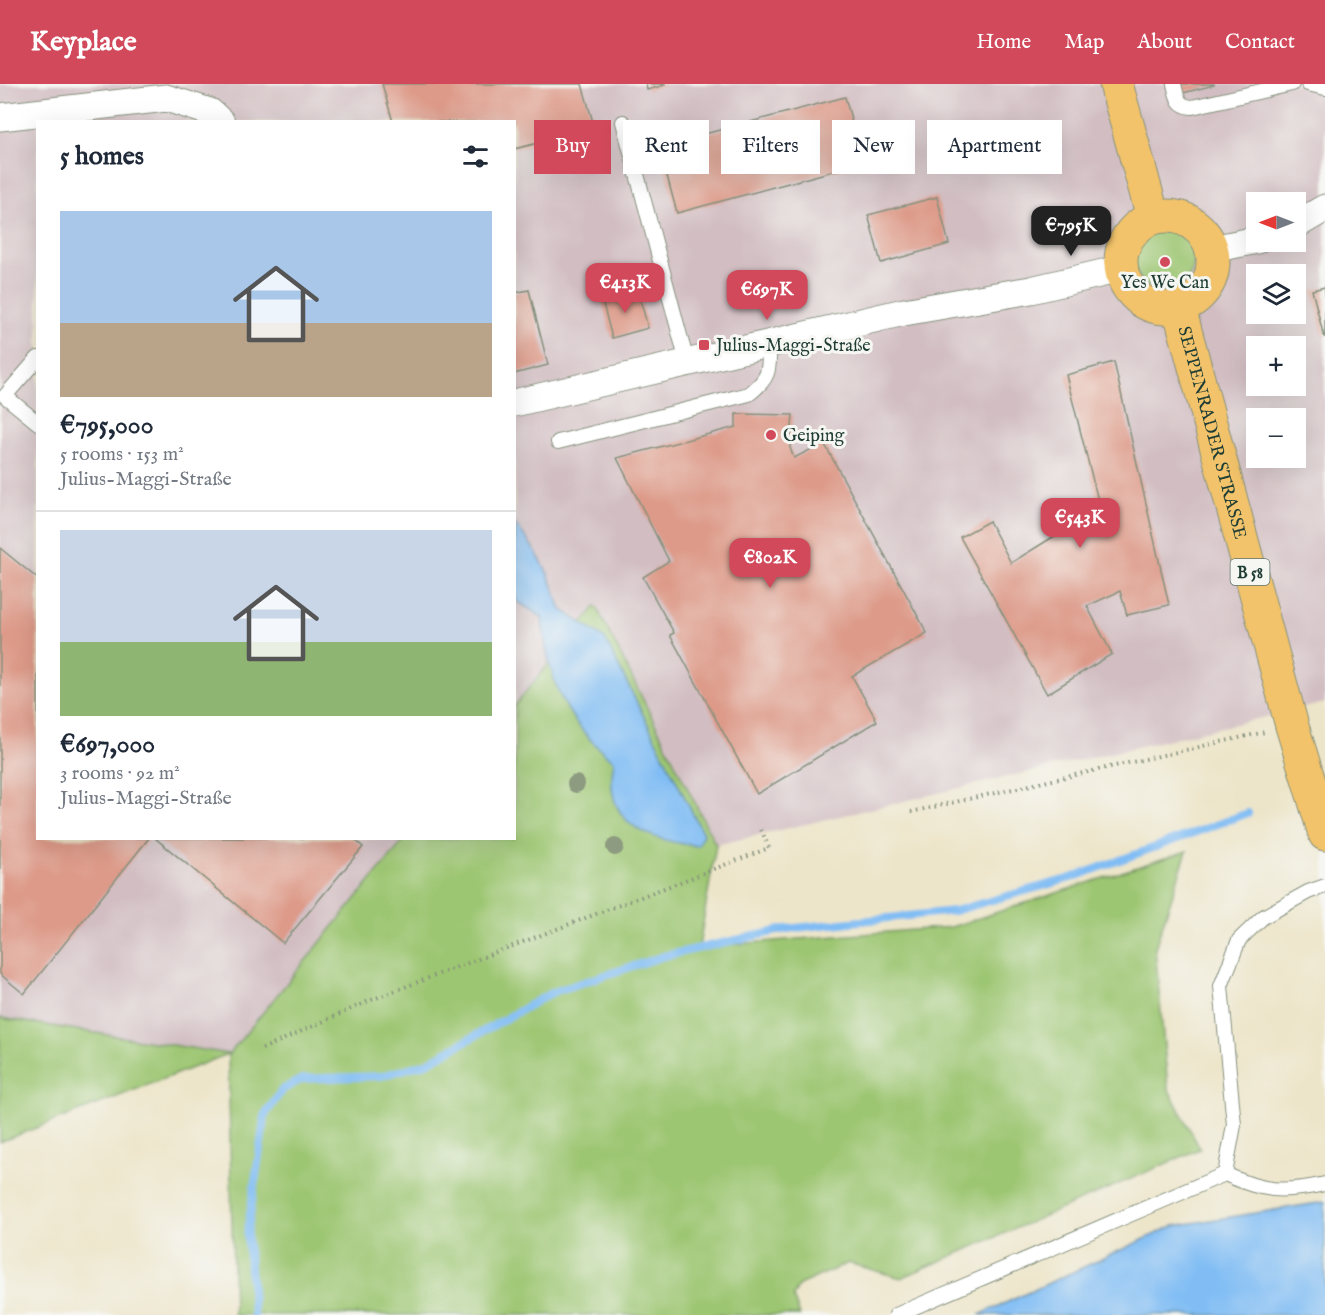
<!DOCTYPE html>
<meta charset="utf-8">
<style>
body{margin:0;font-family:"IM FELL English",serif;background:#f2f2f3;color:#1f2937;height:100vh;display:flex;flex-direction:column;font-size:22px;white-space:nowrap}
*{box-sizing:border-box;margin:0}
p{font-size:20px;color:#747a83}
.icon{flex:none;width:33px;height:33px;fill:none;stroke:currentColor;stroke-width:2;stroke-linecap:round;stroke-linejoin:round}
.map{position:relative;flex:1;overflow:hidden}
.details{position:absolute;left:36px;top:36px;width:480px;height:720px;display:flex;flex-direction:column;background:#fff;border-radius:0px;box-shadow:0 6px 24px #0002}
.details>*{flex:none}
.hud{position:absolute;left:534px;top:36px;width:570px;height:54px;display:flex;gap:12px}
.needle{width:39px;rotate:270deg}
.fabs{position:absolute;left:1246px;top:108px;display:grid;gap:12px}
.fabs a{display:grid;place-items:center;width:60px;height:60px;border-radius:0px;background:#fff;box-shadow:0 6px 24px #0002;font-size:30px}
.price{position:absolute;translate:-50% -51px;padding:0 14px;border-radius:12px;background:#d1495b;color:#fff;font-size:20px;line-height:39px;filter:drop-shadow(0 2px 3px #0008)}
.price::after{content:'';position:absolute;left:50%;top:36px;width:18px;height:14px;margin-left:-9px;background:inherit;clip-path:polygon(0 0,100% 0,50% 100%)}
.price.current{background:#222;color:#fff}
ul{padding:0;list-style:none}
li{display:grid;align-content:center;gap:12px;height:318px;padding:0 24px}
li+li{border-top:2px solid #e0e1e3}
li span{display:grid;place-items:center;height:186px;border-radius:0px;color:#555}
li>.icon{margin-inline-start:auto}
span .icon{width:108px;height:108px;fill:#fffc;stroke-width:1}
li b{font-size:26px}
h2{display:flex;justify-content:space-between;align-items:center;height:72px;padding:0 24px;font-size:26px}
.pill{padding:0 21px;border-radius:0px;background:#fff;box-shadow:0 6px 24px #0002;font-size:21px;line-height:54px}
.pill.current{background:#d1495b;color:#fff}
header{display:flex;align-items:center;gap:36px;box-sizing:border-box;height:84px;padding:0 30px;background:#d1495b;color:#fff}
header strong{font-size:28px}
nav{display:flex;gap:33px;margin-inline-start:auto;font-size:21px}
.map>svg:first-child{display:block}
.industrial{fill:#d2bec2;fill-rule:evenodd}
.green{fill:#9dc672;stroke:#5e8253;stroke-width:1.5}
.water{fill:#81bdf4;stroke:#507d94;stroke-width:1.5}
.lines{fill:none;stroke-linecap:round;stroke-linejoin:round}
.stream{stroke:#81bdf4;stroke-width:8}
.building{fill:#dd9a88}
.lane-casing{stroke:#86917e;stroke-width:16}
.street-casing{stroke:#86917e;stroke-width:29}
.primary-casing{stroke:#86917e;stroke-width:35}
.path{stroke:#86917e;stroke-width:4;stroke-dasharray:1.5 4.5;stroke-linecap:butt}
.lane{stroke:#fff;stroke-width:14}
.street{stroke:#fff;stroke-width:27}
.primary{stroke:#f2c36a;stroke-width:33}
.tree{fill:#8d9b80}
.poi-dot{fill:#d1495b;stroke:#f6f6f2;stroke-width:2}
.labels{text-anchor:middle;stroke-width:6;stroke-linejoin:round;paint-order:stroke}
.shield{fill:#f6f6f2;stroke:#60746d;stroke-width:1.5}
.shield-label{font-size:16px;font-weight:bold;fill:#1f3d34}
.poi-label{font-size:18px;fill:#1f3d34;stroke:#f6f6f2;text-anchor:start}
.street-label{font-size:18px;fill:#1f3d34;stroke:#f6f6f2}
</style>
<header>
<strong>Keyplace</strong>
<nav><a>Home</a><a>Map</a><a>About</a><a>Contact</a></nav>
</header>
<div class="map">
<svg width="1325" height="1231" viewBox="0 0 1325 1231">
<rect width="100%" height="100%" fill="#f6f6f2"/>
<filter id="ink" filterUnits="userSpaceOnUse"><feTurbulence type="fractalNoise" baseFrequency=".0167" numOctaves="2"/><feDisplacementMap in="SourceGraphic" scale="12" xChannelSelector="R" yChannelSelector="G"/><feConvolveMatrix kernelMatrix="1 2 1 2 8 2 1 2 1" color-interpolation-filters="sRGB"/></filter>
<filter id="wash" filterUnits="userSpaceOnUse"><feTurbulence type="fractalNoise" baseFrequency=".008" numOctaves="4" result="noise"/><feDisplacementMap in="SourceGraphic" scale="24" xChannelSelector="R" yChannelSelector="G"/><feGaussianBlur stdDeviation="1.35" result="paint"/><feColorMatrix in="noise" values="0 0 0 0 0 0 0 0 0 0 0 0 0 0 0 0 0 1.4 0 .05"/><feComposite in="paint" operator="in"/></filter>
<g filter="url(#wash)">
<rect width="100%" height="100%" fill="#ede5c9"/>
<path class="industrial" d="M0,0H1325V619L716,761L597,522L515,621L514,38H38V754L405,755L229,970L0,934ZM1257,118H1296V158H1257ZM1257,190H1296V230H1257ZM1257,262H1296V302H1257ZM1257,334H1296V374H1257Z"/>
<g class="green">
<circle cx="1164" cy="176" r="30"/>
<path d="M596,522L716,761L699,863L951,843L1187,767L1155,864L1168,1004L1200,1065L901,1194L848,1179L799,1201L793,1213L800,1231H234L228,970L0,1058V934L229,970L405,755L514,754L515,621Z"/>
</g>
<g class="water">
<path d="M515,440C535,464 553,494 560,524L605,555L703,750L698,762C646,756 601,739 614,677C565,639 547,594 542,533L515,516Z"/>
<path d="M1325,1118V1231H979L1173,1142Z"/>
</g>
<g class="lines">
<path class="stream" d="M254,1231L247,1151L265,1031L282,1006L302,995L381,992L427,979L553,908L664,872L786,845L954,827L1071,794L1248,729"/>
</g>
<g id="blocks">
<g class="building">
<path d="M382,0H582L595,45L514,65V38H393Z"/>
<path d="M646,0H665V1L647,6Z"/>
<path d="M1181,0H1214V1L1183,9Z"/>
<path d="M845,13L863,79L677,129L659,62Z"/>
<path d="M937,113L949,160L881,179L868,131Z"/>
<path d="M1325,203V253H1324L1312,206Z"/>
<path d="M529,206L548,281L514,290V209Z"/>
<path d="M638,207L648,244L612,254L602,216Z"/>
<path d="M1114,278L1169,521L1127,531L1120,507L1087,522L1112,570L1047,610L960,453L989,437L1011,479L1053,453L1103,436L1066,291Z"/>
<path d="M736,330L793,331L790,364L794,374L824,359L927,549L852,592L877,637L757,710L670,551L674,549L643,493L669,477L617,374L736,343Z"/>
<path d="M0,464L38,495V754H149L24,910L0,890Z"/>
<path d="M155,754H353L363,763L283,859Z"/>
</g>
</g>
</g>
<g filter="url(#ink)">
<use href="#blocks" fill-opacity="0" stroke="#86917e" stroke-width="1.5"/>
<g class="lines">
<g class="lane-casing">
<g id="lane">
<path d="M1174,0C1177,12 1177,22 1192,23L1292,0"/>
<path d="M1308,0L1325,4"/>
<path d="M623,38L687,278"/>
<path d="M38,274L5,312L38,339"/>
<path d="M558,358L749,310C771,293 769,286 769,259"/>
<path d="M1225,1090L1234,1041L1221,902L1239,856L1263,833L1308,808L1325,802"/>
<path d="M896,1231L1225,1090C1263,1108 1283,1109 1325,1100"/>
</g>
</g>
<g class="street-casing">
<g id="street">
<path d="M0,33L166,14L210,28L221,38"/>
<path d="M1296,141L1325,124"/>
<path d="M1212,165L1257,156"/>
<path d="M514,319L904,228L1031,206L1120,185"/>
</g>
</g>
<g class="primary-casing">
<g id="primary">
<path d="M1116,0L1153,133"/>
<circle cx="1167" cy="178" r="46"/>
<path id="s1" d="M1179,224L1292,642L1325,750"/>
</g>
</g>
<g class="path">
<path d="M911,728L1265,648"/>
<path d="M262,965L371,916L769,764L760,743"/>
</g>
<use href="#lane" class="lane"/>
<use href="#street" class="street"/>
<use href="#primary" class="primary"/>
</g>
<g class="tree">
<circle cx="576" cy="700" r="9"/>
<circle cx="615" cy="763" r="9"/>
</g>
</g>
<g class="poi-dot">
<circle cx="1165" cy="178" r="6"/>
<rect x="698" y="255" width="12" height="12" rx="3"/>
<circle cx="771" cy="351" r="6"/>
</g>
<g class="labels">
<rect class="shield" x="1230.5" y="475" width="39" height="26" rx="4.5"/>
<g class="shield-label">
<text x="1250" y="494">B 58</text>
</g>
<g class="poi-label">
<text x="1165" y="204" text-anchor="middle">Yes We Can</text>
<text x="716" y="267">Julius-Maggi-Straße</text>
<text x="783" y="357">Geiping</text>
</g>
<g class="street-label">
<text dy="6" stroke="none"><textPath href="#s1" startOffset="129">SEPPENRADER STRASSE</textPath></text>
</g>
</g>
</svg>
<div class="fabs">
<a><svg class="needle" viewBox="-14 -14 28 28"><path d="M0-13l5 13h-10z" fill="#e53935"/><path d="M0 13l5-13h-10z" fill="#747a83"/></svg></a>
<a><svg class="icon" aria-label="layers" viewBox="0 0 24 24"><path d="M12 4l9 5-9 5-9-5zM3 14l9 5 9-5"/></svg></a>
<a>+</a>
<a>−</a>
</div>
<b class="price current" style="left:1071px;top:173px">€795K</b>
<b class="price" style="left:625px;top:230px">€413K</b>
<b class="price" style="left:767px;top:237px">€697K</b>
<b class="price" style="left:1080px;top:465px">€543K</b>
<b class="price" style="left:770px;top:505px">€802K</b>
<div class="hud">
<a class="pill current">Buy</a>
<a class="pill">Rent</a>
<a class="pill">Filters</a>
<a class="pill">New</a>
<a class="pill">Apartment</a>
</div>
<section class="details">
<h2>5 homes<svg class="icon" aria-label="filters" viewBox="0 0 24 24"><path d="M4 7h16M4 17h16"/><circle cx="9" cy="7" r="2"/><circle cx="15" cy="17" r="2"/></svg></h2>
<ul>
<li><span style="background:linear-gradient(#a9c7e8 60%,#b9a48a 0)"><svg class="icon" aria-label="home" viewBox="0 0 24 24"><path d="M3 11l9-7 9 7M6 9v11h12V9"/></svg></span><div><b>€795,000</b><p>5 rooms · 153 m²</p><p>Julius-Maggi-Straße</p></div></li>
<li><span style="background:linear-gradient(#c9d6e8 60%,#8fb573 0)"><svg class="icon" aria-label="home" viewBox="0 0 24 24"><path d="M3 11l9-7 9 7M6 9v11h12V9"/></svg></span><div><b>€697,000</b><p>3 rooms · 92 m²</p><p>Julius-Maggi-Straße</p></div></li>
</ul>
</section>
</div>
